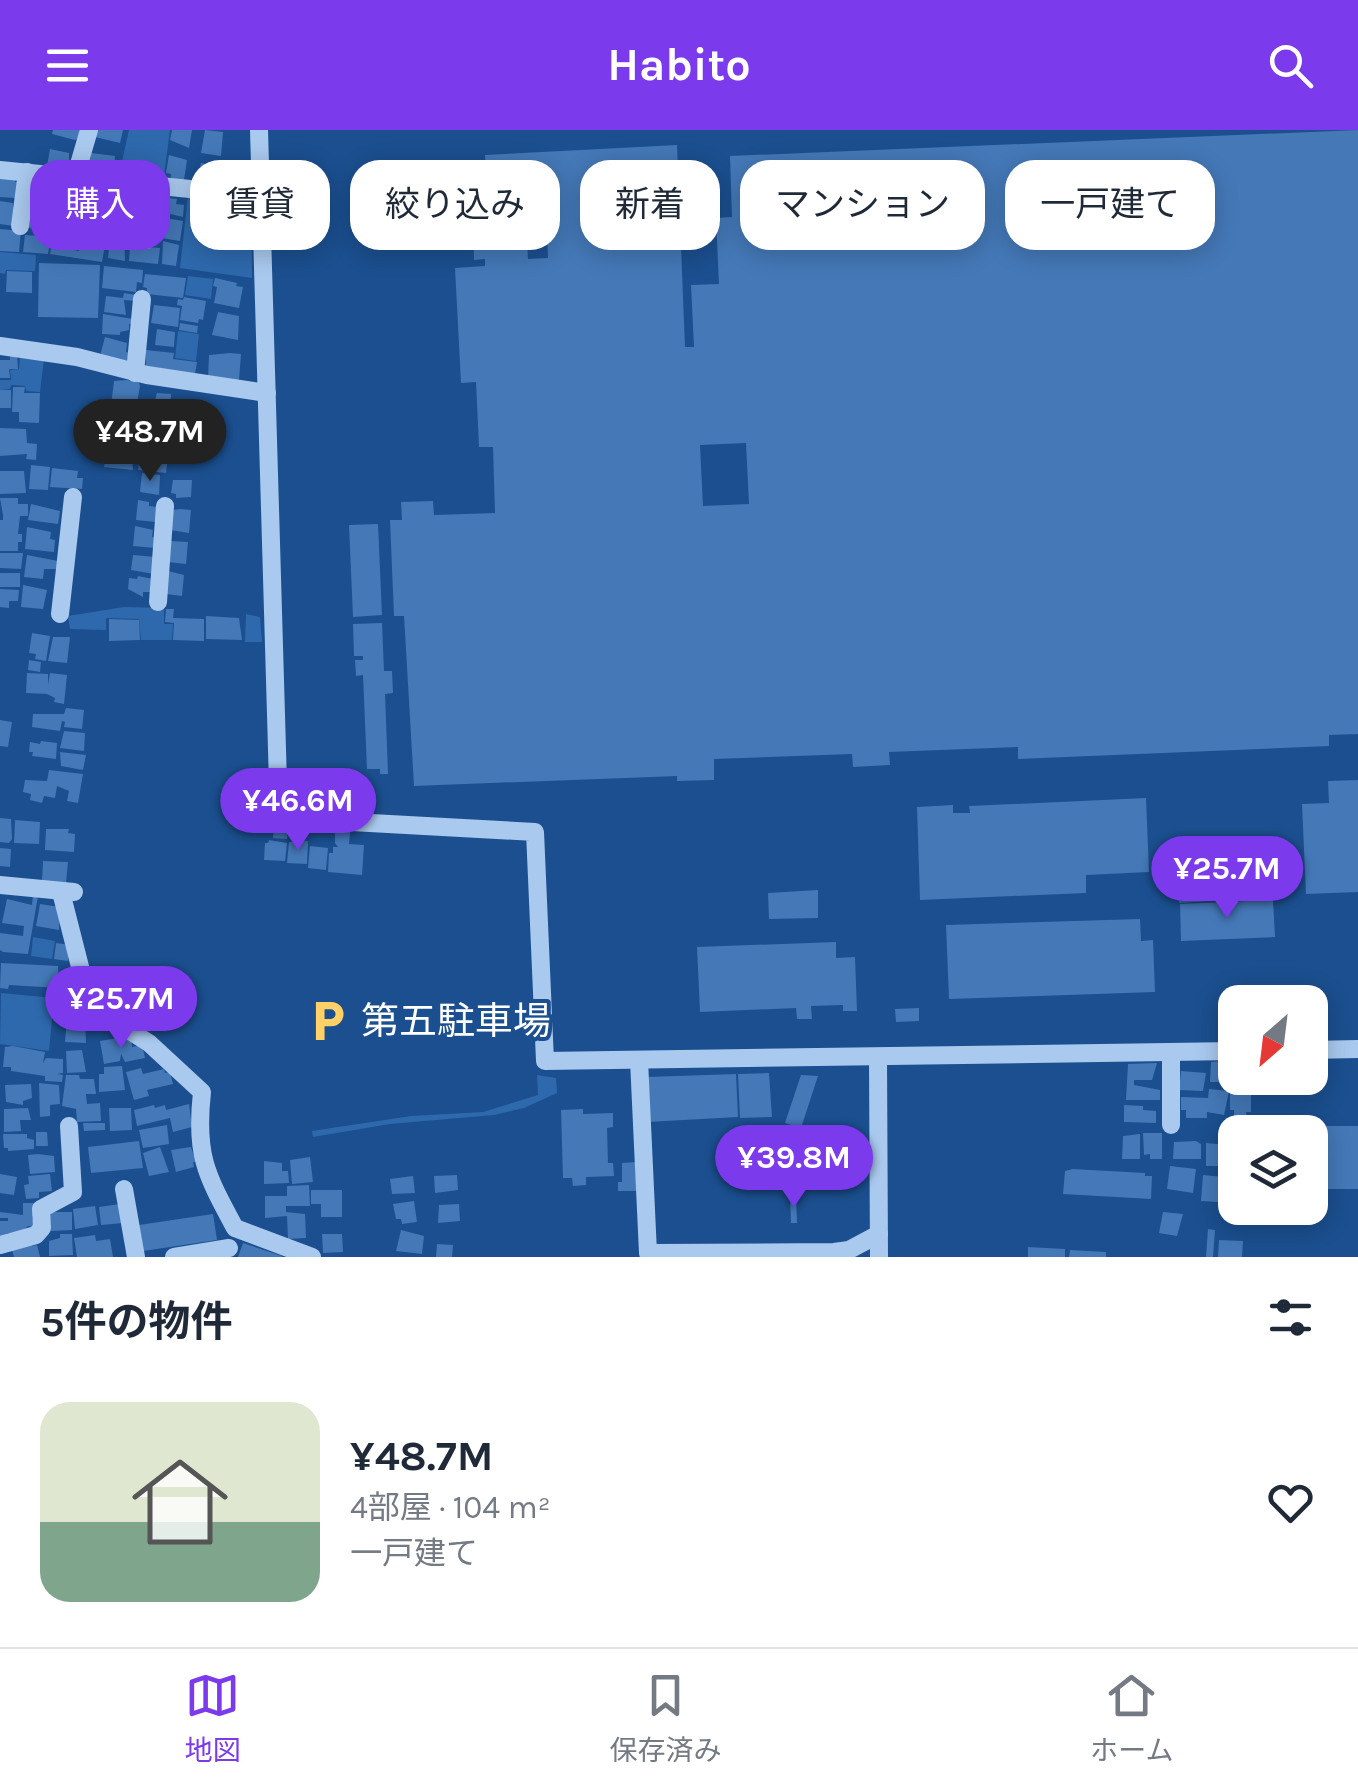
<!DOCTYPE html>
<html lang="ja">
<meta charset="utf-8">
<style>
body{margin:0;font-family:Karla,"Noto Sans JP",sans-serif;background:#f2f2f3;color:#1f2937;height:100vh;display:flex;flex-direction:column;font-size:38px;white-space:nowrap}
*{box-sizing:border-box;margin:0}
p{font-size:32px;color:#747a83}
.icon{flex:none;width:55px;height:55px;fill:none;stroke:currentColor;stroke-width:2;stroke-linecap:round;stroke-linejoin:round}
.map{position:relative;height:1127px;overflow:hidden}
.drawer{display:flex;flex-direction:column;background:#fff;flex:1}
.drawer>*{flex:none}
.hud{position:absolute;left:30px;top:30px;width:1300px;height:90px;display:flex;gap:20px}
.needle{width:65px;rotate:208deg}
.tools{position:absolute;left:1218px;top:855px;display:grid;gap:20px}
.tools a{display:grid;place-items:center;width:110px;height:110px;border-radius:20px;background:#fff;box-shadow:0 5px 25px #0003;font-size:50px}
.price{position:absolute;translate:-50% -85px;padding:0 22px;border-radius:35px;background:#7c3aed;color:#fff;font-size:32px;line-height:65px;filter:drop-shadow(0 2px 5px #0008)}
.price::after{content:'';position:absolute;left:50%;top:60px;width:30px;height:22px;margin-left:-15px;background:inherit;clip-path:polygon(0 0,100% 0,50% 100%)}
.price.on{background:#222;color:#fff}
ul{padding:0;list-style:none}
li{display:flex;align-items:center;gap:30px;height:250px;padding:0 40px}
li+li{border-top:2px solid #e0e1e3}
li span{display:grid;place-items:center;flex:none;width:280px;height:200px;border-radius:30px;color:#555}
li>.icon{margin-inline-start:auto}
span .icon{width:120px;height:120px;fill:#fffc;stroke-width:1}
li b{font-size:42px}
h2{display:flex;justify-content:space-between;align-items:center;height:120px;padding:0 40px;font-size:42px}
.pill{padding:0 35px;border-radius:30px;background:#fff;box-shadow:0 5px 25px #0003;font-size:35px;line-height:90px}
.pill.on{background:#7c3aed;color:#fff}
header{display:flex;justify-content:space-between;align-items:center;height:130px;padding:0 40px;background:#7c3aed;color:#fff;font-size:45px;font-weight:700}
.tab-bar{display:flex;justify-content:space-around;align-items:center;height:140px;border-top:2px solid #e0e1e3;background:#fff;font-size:28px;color:#747a83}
.tab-bar a{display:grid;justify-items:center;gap:5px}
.tab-bar .on{color:#7c3aed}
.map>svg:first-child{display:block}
.green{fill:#2e69ad}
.building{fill:#4478b7;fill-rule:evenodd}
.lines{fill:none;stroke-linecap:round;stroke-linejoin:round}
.minor{stroke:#a9c9ee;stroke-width:18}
.labels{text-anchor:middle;stroke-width:8;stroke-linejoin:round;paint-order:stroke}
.poi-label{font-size:38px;fill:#fff;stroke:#1b4f8f;text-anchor:start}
</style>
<header><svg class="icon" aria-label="menu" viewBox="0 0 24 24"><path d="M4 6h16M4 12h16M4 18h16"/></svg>Habito<svg class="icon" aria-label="search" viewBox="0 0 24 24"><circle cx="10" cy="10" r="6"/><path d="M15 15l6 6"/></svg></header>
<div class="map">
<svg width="1358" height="1127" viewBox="0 0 1358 1127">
<rect width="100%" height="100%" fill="#1b4f8f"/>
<g class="green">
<path d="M129,0H170L163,53L118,49Z"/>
<path d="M188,66L251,81L252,148L180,138Z"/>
<path d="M0,122L36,125L35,141L6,140L5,144L0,143Z"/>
<path d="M188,146L213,149L211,169L185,165Z"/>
<path d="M178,201L199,204L196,231L175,228Z"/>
<path d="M20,225L44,229L40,262L26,261L25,256L11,255L10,259L0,260V250H11L10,240L19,239Z"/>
<path d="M124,477L164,478V494H173L172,510H141L139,489L106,488V500L70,499L68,486Z"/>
<path d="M246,484L260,487L262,512H245Z"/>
<path d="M33,807L55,811L52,829L31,826Z"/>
<path d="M1,863L54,868L49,921L0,914Z"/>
<path d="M537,945L556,948L557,963L524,978L494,985L390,994L313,1007L312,1001L411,986L483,982L538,965Z"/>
</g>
<g class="building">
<path d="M53,0H78L81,1L79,8L75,10L52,4Z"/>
<path d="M97,0H123L120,13L95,7Z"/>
<path d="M172,0H192L189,18L170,10Z"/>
<path d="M205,0L223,2L221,26L201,23Z"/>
<path d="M1358,0V604L1329,605V616L1018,629V617L889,622L890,635L853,637L852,624L714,629V650L677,651V646L414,656L404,486H394L390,390H402L401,372L433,371L434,385L495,383L493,317H479L476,252L461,253L455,138L485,136V129L474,130L473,93L526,91L528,129L548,128L546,68L516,70V63H512L511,40H486L485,25L677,15L685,217H694L691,155L719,154L716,88L732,87L730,26ZM746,313L749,374L703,376L700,315Z"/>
<path d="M50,19L69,23V40L47,36Z"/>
<path d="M91,23L115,26L113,44L89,38Z"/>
<path d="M169,25L187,30L184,50L170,53L171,44L166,43Z"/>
<path d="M201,33L220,37L218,59L197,53Z"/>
<path d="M0,44L16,45L15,52H18L15,68L0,67Z"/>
<path d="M62,51L75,53L74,58L80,59L77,80L56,77L59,58L68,59L61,57Z"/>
<path d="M31,53L58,55L55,75L32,69Z"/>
<path d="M495,54H504L506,74L496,75Z"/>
<path d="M91,60L111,64L107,83L88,80Z"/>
<path d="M117,60L140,62V67L146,68L145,80L117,78Z"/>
<path d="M160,67L177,69L176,74L184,75L183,87L158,81Z"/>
<path d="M0,71L13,73V77H17L14,96L0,94Z"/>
<path d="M28,79L73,85V107L53,104L55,88L52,101L26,97Z"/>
<path d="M115,79L137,82L136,86L140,87L137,101L112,99Z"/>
<path d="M89,87L108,89L105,110L84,107Z"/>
<path d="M171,89L183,91L180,111L155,107L156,90Z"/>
<path d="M0,99L21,101L19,122L0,121Z"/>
<path d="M111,100L124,102L125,131L108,128Z"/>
<path d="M25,105L51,107L48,124L23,122Z"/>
<path d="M53,108L75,111L74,120L79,121L82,112L105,115L102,132L50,124Z"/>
<path d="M163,111L179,115L176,136L162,134Z"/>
<path d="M130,116L160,118L158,134L129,131Z"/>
<path d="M39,133L100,135L98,188L38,187Z"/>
<path d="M104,136L143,140L142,153L137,152L136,162L102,158Z"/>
<path d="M7,141L32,142V163L6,162Z"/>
<path d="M145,144L186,148L183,168L147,164V158L143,157Z"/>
<path d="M215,148L237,153L236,156L243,157L239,178L214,173L217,157L213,156Z"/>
<path d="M124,163L136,165L135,171L124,170L126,185L104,182L106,166L123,168Z"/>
<path d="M184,167L206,171L203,190L199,189L198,193L180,190L182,176L177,175L178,169L183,170Z"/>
<path d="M154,175L180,178L178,197L151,193Z"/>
<path d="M218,182L239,186L238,210L212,205Z"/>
<path d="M103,184L133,189V194H129V200L120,202V205L102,204Z"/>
<path d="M180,193L198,196L197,203L179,200Z"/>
<path d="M157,199L175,202L174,217L155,215Z"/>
<path d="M105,207L127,213L126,222L131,223L130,231L100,226Z"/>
<path d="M146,220L174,223L173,229L197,232L195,244L146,239Z"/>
<path d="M230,223L241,224L239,250L208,249L209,225Z"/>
<path d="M17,224L18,239H9L10,248H0V230H10V225Z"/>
<path d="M126,250L139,252L140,256L136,279L111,276L114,251Z"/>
<path d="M13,257H25L24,263H40L39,293L19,292V282H12Z"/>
<rect x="0" y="260" width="11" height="18"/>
<path d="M157,263L171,264L170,288H150Z"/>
<path d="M109,289L136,292L133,315L106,309Z"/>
<path d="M148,289L170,291L168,321L146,319Z"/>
<path d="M0,298L26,299L27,313L37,314L36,330L26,329L27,324L0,326Z"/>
<path d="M107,318L131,320L133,340L104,337Z"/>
<path d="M140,322L168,325L166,343L138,340Z"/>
<path d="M31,335L50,337L48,360L29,359Z"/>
<path d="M52,338L78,341L77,348H83L82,359L50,357Z"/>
<path d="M0,341H24L26,363L0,364Z"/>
<path d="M142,343L160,345L159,365L140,362Z"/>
<path d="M173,350H192L191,367L176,368V364L171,363Z"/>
<path d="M0,368H18V374H28V386H20L18,404H22V412H18V421H0V390H3V385Z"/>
<path d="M138,370L149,372V376L158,377L156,392L136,390Z"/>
<path d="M31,374L60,381L58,394L28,390Z"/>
<path d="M180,379L191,380L189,403L170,400L172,380Z"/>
<path d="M378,394L382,485L353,487L349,395Z"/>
<path d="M135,396L153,400L152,407L157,408L155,418L133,416Z"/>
<path d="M27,397L51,402L50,409L55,410L54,422L25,419Z"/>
<path d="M170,411L188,412L186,434L168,432Z"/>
<path d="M0,423H23L21,439L0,438Z"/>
<path d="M27,425L58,431L57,439H44L43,449L24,447Z"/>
<path d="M133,425L156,427L154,444L131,440Z"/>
<path d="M168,441L184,445L182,466L166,464Z"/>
<rect x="0" y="443" width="20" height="14"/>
<path d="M138,446L153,449L151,462H143V467L128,459L129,448L137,449Z"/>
<path d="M23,455L47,460L43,479L21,477Z"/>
<path d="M0,459L19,460L18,471H9V478L0,477Z"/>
<path d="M166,479H174L173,488L204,489V511L173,510L174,493L165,492Z"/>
<path d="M206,486L239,488L242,510L206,509Z"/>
<path d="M109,489L139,490L140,510L109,511Z"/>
<path d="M382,493L384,541H392L393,563L385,564L388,644H380V639H367L363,545L356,546L355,530H363V526H354L353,494Z"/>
<path d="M32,503L50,506L46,531L35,529L36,524L29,523Z"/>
<path d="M53,507H70L67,533L48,531Z"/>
<path d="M29,530L41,532L40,542L28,540Z"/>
<path d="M27,543L48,544V555L50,543L67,545L64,574L54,572L55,568L47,564L26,563Z"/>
<path d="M66,578L84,580L82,599L64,597L65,592L62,591L60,601L32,597L33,584H64Z"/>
<path d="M0,590L12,592L8,617L0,616Z"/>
<path d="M64,601L85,603L84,621L60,618Z"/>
<path d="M41,611L57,613L56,629L32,626L33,622H29L30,612L40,614Z"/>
<path d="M60,622L86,625L83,640L61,636Z"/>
<path d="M49,640L83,644L78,673L67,671L69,661L57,656L55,668L44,666L42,673L30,670L31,664L23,662L25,650L47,651Z"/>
<path d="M1358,650V762L1306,764L1302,674L1329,673L1328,651Z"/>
<path d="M1146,668L1149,742L1086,745V763L920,770L917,677L953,675V683H970L969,676Z"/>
<path d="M0,688L11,689L12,709L9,713L0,712Z"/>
<path d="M15,690L40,692L39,714L14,713Z"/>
<path d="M274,697L288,698L287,709L273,708Z"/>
<path d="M46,699H69L68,703L75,704L74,722L45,720Z"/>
<path d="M335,701L350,702L349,714L364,715L362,745L328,742L329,723H333V717H338L335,713Z"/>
<path d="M269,710L287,713L285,731L264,730L265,713H268Z"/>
<path d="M308,711L307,734L287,733L289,712Z"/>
<path d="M310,716L328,718L326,740L308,738Z"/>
<path d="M0,718L11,719L10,737L0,736Z"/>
<path d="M1209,730L1210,742L1180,744L1179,732Z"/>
<path d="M43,731L68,732L66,753L42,752Z"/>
<path d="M1208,744L1209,757L1180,758L1179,746Z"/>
<path d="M1209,758L1210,771L1179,773L1178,760Z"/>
<path d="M818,760V788L769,789L768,763Z"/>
<path d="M33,765L38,766L28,824L3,822L0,820V803L23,806L24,796L2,793L7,769L32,775Z"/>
<path d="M1273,770L1275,807L1181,811L1180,774Z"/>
<path d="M40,774L60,777L59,800L36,796Z"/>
<path d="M1140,789L1141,811L1153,810L1155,862L949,869L946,795Z"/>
<path d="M836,812V828L855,827L857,881H843V875L811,876L812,889H797L796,878L700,882L697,817Z"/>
<path d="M56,813L70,815L68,831L54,829Z"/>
<path d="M1,833L58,836L59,858L9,855L8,859L0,858Z"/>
<path d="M1313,865L1315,900L1310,901V872H1281V867Z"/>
<path d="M919,878V891L896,892L895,879Z"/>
<path d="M67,888L85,889L86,913L65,912Z"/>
<path d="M118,908H131L132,917L142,915L145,928L125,932L121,924L120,931L104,934L100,911Z"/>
<path d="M13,916L45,922L43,933L46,928L63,929V943L57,944L63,945L62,952L45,951V946L11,941V937H3L5,917Z"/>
<path d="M82,920L86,942L67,943L66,921Z"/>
<path d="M1232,930L1235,932V948H1241L1240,952H1210L1211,932Z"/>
<path d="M1157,933L1152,950H1134V955L1160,960V970H1126L1128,934Z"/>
<path d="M122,936L125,960L99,962V944H104V937Z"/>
<path d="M141,938L143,944L164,939L165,943L170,942L173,954L147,960L149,966L134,970L126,942Z"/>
<path d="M1181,941L1206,943L1203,961L1179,960Z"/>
<path d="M769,943L772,987L740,988L738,944Z"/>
<path d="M736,944L738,987L647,992L646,947Z"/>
<path d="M66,945H79L80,949H94L96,964H86L87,974L100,973L101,991L77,992L76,979L62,976Z"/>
<path d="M801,945L818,946L801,998L785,993Z"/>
<path d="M39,953L59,955L60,974L50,975V986L40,987Z"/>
<path d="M31,954L32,968L23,971V975L6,972L5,955Z"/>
<path d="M1209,959L1229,961L1224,985L1207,982V988H1186V980H1181V967L1208,968Z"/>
<path d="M1230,963H1251V982H1246L1247,987H1234V980H1230Z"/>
<path d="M189,974L192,997L173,1002L170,988L137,996L134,980L154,975L155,978L165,975L166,980Z"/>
<path d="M1124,975L1143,976V980L1156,981V993L1124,992Z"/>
<path d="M28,978L31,990H20L21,1001L4,1002V979Z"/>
<path d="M109,978H131L132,1000L110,1001Z"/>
<path d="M583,979V984L613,983V997L607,998L608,1033H613L614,1046L586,1047V1055L573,1056L572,1048H563L561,980Z"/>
<path d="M1310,989H1321V996H1358V1059H1310V1002H1271V997H1309Z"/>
<path d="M83,993H105V1000L84,1001Z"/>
<path d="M167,995L169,1014L143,1018L139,1000Z"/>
<path d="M36,1002H47L48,1016H36Z"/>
<path d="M1143,1003H1162V1029H1150V1024L1144,1025Z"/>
<path d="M3,1004H27V1008L34,1010V1019L8,1021V1018H4Z"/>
<path d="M1140,1004V1029H1122L1123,1006Z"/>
<path d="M139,1011L143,1038L91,1043L88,1017Z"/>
<path d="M1196,1011L1201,1014V1029H1173L1174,1012Z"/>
<path d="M1206,1013L1227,1015L1226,1036H1206Z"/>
<path d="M160,1017L169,1042L149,1046L143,1023Z"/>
<path d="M191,1017L196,1032H193L194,1037L176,1042L171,1020Z"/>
<path d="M1228,1018H1235V1036H1229Z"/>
<path d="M38,1024L54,1026L55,1042L30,1044L28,1025Z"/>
<path d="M310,1027L313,1052L292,1054L290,1030Z"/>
<path d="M264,1031L282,1033V1041H288L289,1053L264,1054Z"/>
<path d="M636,1032V1061H618V1052H622V1033Z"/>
<path d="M1170,1036L1196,1039L1193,1063L1167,1059Z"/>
<path d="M1073,1039L1145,1043V1046H1152L1151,1069L1063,1064L1065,1041Z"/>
<path d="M0,1044L17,1047L14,1065L0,1063Z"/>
<path d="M50,1044L52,1061L39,1062V1068L26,1069L24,1055L29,1054L28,1046Z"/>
<path d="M457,1045L458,1060L435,1063L434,1046Z"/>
<path d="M1203,1045L1235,1048V1073L1201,1071Z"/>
<path d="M413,1046L415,1063L392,1064L390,1049Z"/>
<path d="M309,1055L310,1076H286V1082L305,1084L306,1108L288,1109L287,1086L265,1088V1066H287V1056Z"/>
<path d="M311,1060H342V1087H321V1074H311Z"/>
<path d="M790,1067H796L797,1093H791Z"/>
<path d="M414,1071L417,1092L402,1094L401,1089H396L393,1074Z"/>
<path d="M23,1073H35V1086H32L34,1097L28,1096L21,1103H7V1107H0V1091H8V1088H0V1082L23,1085Z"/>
<path d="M120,1074L123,1093L101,1095L99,1077Z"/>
<path d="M459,1074L460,1091L438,1093L439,1075Z"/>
<path d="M95,1076L98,1095L75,1099L73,1079Z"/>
<path d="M49,1082H72V1100L51,1101Z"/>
<path d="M1163,1082L1183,1084L1177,1106L1159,1103Z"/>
<path d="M213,1084L217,1110L143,1121L139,1095Z"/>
<path d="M1208,1099L1215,1100L1213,1127H1206Z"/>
<path d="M401,1100L424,1106L422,1124L396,1121Z"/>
<path d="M60,1104H72L73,1125L49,1126V1111L60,1108Z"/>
<path d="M322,1104H342L343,1122L323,1123Z"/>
<path d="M95,1105L96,1111L110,1109L113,1127H77L74,1108Z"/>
<path d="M1219,1110L1243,1111L1242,1127H1218Z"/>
<path d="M32,1113V1116L37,1115L40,1127H14L12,1120Z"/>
<path d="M243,1113L282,1126V1127H238Z"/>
<path d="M437,1114L453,1115L452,1127H436Z"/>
<path d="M1028,1117L1065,1119V1127H1028Z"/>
<path d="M1070,1120L1106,1122V1127H1069Z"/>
</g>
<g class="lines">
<g class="minor">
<path d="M259,0L279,688L535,702L545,931L1235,921"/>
<path d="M0,40L190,59L261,73"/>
<path d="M75,48L89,0"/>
<path d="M20,96L27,42"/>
<path d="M79,108L87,50"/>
<path d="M146,110L153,58"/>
<path d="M0,216L77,227L147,245L267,263"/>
<path d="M135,243L142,169"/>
<path d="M158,472L165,376"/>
<path d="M60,484L73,367"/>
<path d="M0,755L74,762"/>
<path d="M61,762L90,876L149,913L202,962C195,1025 206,1044 235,1098L312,1127"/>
<path d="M1310,920L1358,919"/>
<path d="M878,927L879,1127"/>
<path d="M639,930L648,1123L834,1122L849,1120L879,1104"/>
<path d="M1171,995V922"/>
<path d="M124,1059L136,1127"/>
<path d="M0,1115L36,1105L42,1098L41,1079L73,1062L69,996"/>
<path d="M174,1127L229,1118"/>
</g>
</g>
<defs>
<g id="parking-bare" transform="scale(3.45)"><path d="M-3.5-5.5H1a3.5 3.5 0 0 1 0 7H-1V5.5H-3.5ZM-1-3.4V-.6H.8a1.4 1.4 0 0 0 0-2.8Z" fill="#ffd166" stroke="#1b4f8f" stroke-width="2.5" paint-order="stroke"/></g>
</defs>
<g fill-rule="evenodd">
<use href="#parking-bare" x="328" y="891"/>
</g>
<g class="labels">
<g class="poi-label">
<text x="361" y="904">第五駐車場</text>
</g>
</g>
</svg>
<div class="tools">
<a><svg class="needle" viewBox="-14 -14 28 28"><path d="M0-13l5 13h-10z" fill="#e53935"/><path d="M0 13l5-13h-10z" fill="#747a83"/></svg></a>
<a><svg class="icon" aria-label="layers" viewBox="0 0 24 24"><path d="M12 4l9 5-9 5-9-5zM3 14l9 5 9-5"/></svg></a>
</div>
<b class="price on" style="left:150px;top:354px">¥48.7M</b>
<b class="price" style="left:298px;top:723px">¥46.6M</b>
<b class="price" style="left:1227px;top:791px">¥25.7M</b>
<b class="price" style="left:121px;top:921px">¥25.7M</b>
<b class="price" style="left:794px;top:1080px">¥39.8M</b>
<div class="hud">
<a class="pill on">購入</a>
<a class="pill">賃貸</a>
<a class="pill">絞り込み</a>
<a class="pill">新着</a>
<a class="pill">マンション</a>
<a class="pill">一戸建て</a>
</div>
</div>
<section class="drawer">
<h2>5件の物件<svg class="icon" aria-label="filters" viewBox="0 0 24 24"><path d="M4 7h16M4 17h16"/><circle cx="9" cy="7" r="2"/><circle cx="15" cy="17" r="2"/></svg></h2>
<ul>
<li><span style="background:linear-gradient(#dfe7d0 60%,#7fa58c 0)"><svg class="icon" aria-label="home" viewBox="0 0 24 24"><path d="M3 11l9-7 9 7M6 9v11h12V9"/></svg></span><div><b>¥48.7M</b><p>4部屋 · 104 m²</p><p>一戸建て</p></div><svg class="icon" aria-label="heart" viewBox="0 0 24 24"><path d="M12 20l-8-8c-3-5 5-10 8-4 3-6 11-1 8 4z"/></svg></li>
</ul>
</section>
<nav class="tab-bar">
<a class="on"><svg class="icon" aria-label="map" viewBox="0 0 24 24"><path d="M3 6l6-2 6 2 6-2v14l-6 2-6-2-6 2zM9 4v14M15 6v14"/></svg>地図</a>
<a><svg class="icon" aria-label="saved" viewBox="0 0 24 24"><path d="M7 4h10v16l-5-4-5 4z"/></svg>保存済み</a>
<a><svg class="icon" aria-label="home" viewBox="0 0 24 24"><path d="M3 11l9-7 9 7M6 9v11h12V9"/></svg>ホーム</a>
</nav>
